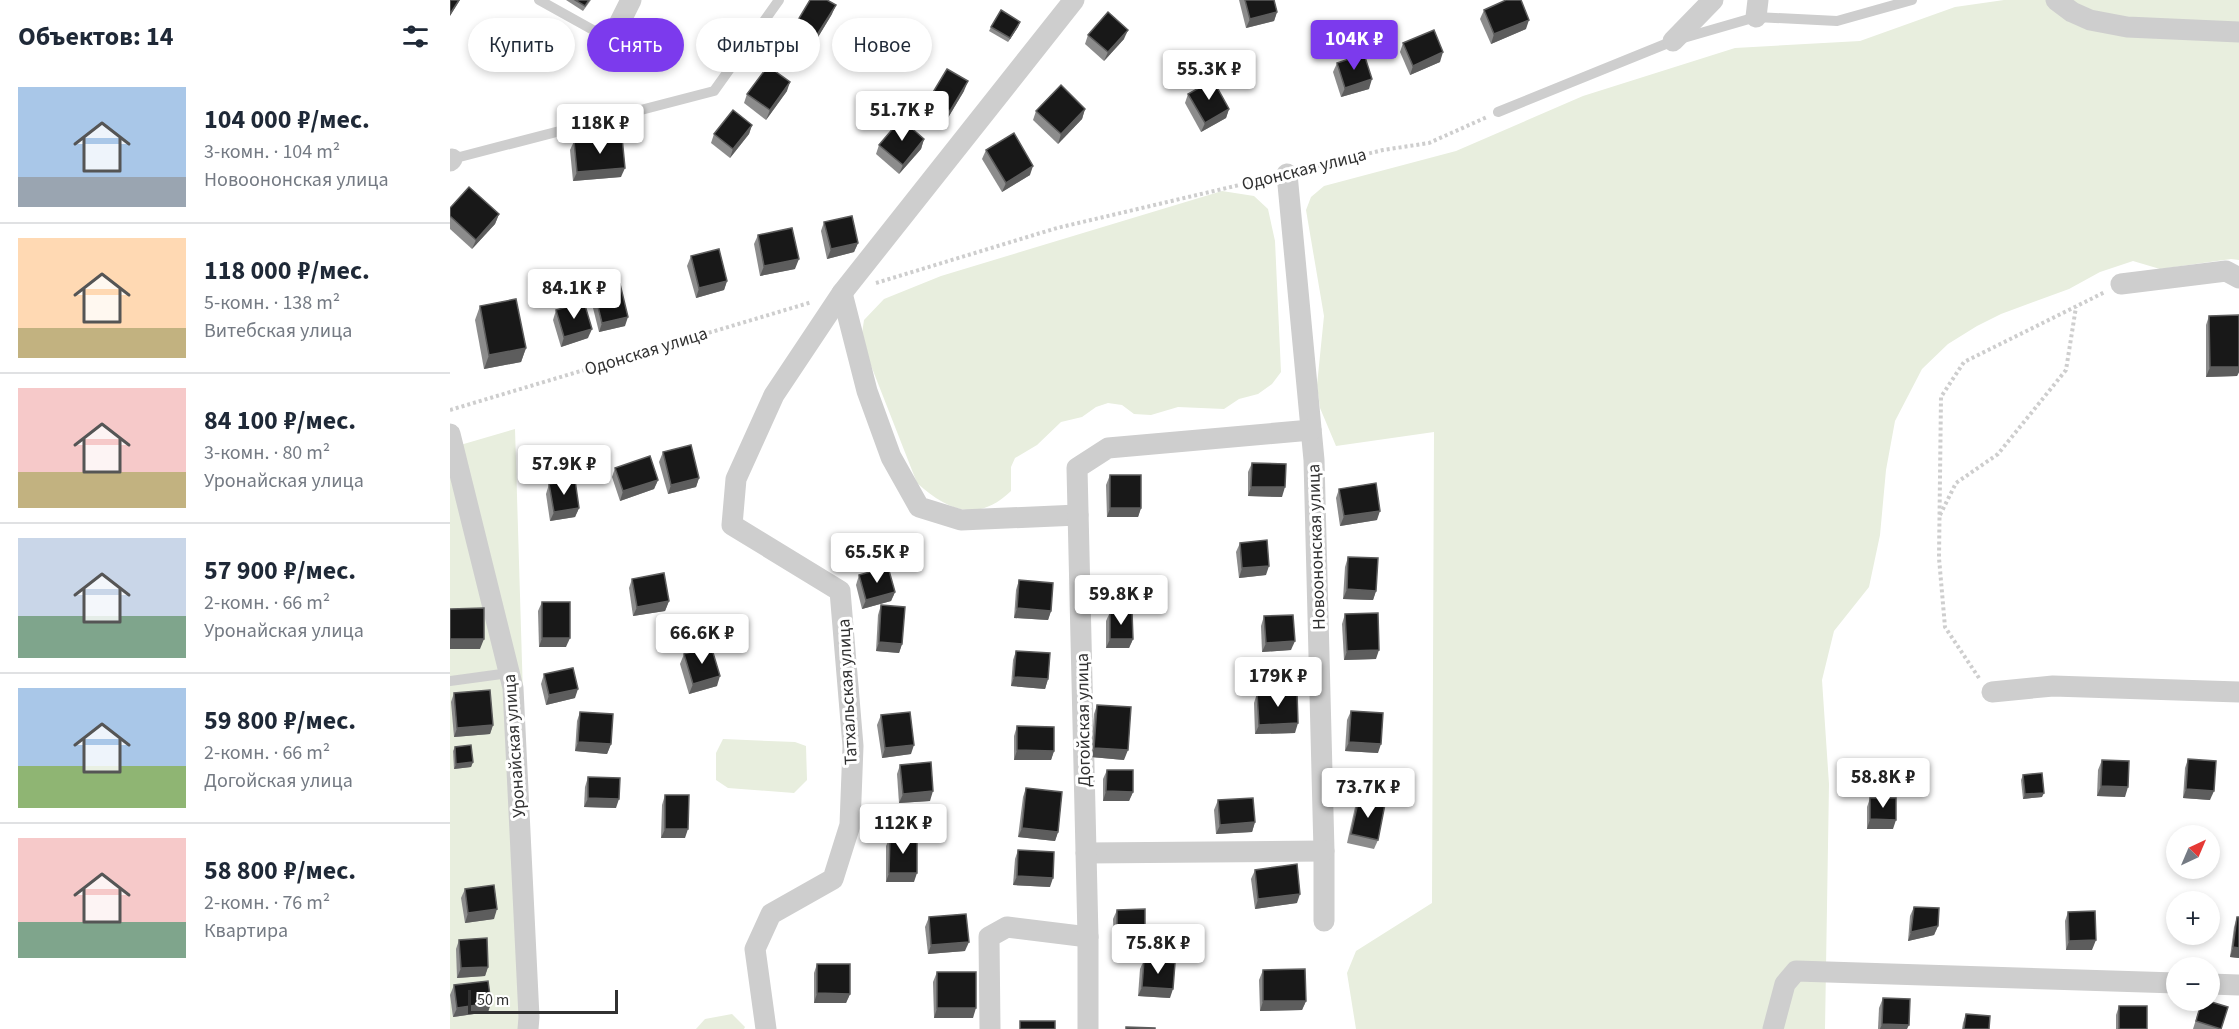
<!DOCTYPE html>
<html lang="ru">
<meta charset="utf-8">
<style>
body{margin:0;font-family:"Source Sans 3",sans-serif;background:#f6f6f7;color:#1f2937;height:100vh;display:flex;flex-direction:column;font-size:22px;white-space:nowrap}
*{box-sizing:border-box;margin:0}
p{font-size:20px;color:#747a83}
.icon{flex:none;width:33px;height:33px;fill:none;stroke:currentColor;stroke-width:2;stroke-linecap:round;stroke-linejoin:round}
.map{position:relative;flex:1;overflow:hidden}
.details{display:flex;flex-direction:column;background:#fff;width:450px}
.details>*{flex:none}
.top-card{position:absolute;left:18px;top:18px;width:570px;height:54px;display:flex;gap:12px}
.needle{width:39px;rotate:44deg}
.buttons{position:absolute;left:1716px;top:825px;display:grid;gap:12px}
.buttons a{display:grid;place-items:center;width:54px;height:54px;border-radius:50%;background:#fff;box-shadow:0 3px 9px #0003;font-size:30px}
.scale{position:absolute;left:18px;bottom:15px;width:150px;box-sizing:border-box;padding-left:6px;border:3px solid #313131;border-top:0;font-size:16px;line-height:21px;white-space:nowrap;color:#313131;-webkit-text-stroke:4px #fff;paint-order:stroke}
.price{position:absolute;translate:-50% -51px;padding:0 14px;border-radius:6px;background:#fff;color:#222;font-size:20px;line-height:39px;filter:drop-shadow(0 2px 3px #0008)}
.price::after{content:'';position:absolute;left:50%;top:36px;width:18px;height:14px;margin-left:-9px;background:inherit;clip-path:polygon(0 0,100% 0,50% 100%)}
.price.selected{background:#7c3aed;color:#fff}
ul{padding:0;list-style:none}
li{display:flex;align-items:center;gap:18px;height:150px;padding:0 18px}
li+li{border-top:2px solid #e0e1e3}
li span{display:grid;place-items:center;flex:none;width:168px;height:120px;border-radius:0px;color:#555}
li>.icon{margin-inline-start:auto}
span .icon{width:72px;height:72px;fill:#fffc;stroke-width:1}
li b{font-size:26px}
h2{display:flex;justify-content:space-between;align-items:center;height:72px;padding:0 18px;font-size:26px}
.pill{padding:0 21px;border-radius:27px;background:#fff;box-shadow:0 3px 9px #0003;font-size:21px;line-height:54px}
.pill.selected{background:#7c3aed;color:#fff}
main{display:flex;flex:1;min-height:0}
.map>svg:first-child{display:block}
.green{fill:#e8eede}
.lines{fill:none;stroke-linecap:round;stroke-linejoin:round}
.path{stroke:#cecece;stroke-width:4;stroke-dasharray:3 3;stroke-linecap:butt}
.lane{stroke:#cecece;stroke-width:10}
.street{stroke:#cecece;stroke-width:21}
.wall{fill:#8c8c8c}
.shaded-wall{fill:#5d5d5d}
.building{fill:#181818;stroke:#5d5d5d;stroke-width:1.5}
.labels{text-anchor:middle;stroke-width:6;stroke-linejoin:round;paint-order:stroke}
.street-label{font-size:18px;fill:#313131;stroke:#fff}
</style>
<main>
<section class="details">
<h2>Объектов: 14<svg class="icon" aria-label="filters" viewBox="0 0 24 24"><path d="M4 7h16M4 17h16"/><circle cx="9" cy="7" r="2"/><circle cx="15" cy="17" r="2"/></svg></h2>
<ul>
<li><span style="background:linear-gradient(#a9c7e8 75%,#9aa5b1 0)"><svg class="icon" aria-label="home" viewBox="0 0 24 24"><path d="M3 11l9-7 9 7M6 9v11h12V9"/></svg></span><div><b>104 000 ₽/мес.</b><p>3-комн. · 104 m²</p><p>Новоононская улица</p></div></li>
<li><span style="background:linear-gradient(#ffd9b3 75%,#c2b280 0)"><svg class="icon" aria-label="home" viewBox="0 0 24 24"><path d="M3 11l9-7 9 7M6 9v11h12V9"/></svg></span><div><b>118 000 ₽/мес.</b><p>5-комн. · 138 m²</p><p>Витебская улица</p></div></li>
<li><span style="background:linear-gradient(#f6c9c9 70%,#c2b280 0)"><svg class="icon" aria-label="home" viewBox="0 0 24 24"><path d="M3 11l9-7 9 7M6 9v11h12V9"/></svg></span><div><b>84 100 ₽/мес.</b><p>3-комн. · 80 m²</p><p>Уронайская улица</p></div></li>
<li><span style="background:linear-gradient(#c9d6e8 65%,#7fa58c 0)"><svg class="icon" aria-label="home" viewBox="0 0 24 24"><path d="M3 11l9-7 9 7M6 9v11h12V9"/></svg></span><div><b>57 900 ₽/мес.</b><p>2-комн. · 66 m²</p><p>Уронайская улица</p></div></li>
<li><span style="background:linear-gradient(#a9c7e8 65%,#8fb573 0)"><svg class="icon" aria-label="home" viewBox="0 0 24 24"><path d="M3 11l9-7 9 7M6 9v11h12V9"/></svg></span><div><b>59 800 ₽/мес.</b><p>2-комн. · 66 m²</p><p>Догойская улица</p></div></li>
<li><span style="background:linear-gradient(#f6c9c9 70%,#7fa58c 0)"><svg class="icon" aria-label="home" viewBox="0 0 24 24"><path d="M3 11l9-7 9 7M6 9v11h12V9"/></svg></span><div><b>58 800 ₽/мес.</b><p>2-комн. · 76 m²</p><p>Квартира</p></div></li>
</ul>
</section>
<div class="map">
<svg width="1789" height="1029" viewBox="0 0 1789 1029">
<rect width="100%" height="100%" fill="#fff"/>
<g class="green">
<path d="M1554,0H1789V260L1781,259L1710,269L1683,261L1650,272L1619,289L1551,314L1527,326L1498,344L1472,369L1445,421L1436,470L1430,535L1419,587L1384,631L1372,680L1379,784L1375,1029H906L897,973L906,951L982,903L984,432L886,446L870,408L867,385L874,316L856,210L861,197L874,186L1006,151L1133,96L1285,48L1410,41L1505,7Z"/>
<path d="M772,191L804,196L818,209L825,241L831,372L822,384L808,394L789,399L774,409L728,407L701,415L684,414L672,405L658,403L646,407L632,417L611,422L587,445L565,458L561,467V491C528,523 498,511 467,483L411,340L414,320L434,299L491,276Z"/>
<path d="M65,429L83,1029H0V448Z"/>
<path d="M273,739L345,742L356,746L357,780L344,793L278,788L266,780V753Z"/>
<path d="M282,1014L295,1027L294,1029H246L255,1019Z"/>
</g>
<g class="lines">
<g class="path">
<path d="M855,169L933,150L979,143L1037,117"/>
<path d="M426,283L607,228L819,178"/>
<path d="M0,410L362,302"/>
<path d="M1490,515L1506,483L1548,454L1616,370L1626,307"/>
<path d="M1529,678L1495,627L1489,558L1491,397L1514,362L1655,292"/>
</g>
<g class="lane">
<path d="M89,0L161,40"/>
<path d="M1048,112L1223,41L1306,17L1387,21L1462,0"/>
<path d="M2,159L264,91L329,0"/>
<path d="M0,681L59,673"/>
</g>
<g class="street">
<path d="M1606,0L1622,12L1640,20L1677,27L1789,32"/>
<path d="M1306,17L1308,0"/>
<path d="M161,40L181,0"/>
<path d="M1223,41L1263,0"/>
<path d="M0,161L2,159"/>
<path d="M837,174L864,460L874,851V921"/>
<path d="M1671,284L1776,271L1789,278"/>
<path d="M392,293L417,391L441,457L469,507L511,520L628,515"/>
<path d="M0,434L63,688L79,1017L78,1029"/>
<path d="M1542,692L1603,686L1789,692"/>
<path d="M636,853L874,851"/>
<path d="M1760,984L1789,985"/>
<path d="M316,1029L305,949L321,914L383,879L400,825L403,746L390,591L282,525L286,479L324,395L392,293L624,0"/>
<path d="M540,1029L539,937L557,927L638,937"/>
<path d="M638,1029V937L627,468L658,448L861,430"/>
<path d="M1323,1029L1335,984L1346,971L1726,983"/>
</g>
</g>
<g class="wall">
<path d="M116,0H141L133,11Z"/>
<path d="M789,0H824L827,12L824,21L796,28Z"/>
<path d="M1034,10L1076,29L1041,44L1030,19Z"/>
<path d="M382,14L362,47L341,35L345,25Z"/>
<path d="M570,22L568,27L558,42L539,31L541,27Z"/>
<path d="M638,35L674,39L654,61L635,44Z"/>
<path d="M953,43L990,62L960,75L950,52Z"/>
<path d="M887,63L919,89L891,97L883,72Z"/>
<path d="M337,91L316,120L294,103L297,94Z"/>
<path d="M514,91L496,121L475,108L479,99Z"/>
<path d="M738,94L779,109L776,118L751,132L735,103Z"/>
<path d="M635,109L632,119L608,144L583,120L586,111Z"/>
<path d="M302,125L299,134L280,158L261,143L264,134Z"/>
<path d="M474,139L471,149L449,174L426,154L429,145Z"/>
<path d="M124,141L171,177L123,181L120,150Z"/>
<path d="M536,150L580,175L552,192L532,159Z"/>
<path d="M0,208L49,214L45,224L22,249L0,229Z"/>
<path d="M374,222L408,243L404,252L377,259L371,231Z"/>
<path d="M308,235L345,269L310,276L304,244Z"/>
<path d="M241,256L277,281L274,290L246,298L237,266Z"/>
<path d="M144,290L175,326L149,332L141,300Z"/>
<path d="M30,306L76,348L71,362L34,369L25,320Z"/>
<path d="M106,310L138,338L111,347L103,320Z"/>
<path d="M1789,315V372L1787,376L1756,377V325L1759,316Z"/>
<path d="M213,452L249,478L246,487L218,494L209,462Z"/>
<path d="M802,463L832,497L798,496V472Z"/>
<path d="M165,468L208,480L204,489L170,501L162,477Z"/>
<path d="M660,475L691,508L688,517H657L656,485Z"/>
<path d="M99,484L129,508L125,517L100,521L96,494Z"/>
<path d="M889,489L927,520L890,526L886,498Z"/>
<path d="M790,543L816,575L789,578L786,552Z"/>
<path d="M898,557L926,591L923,600L893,599L895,567Z"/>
<path d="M409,575L445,592L441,601L412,609L406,585Z"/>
<path d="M182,579L219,601L215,611L183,616L179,588Z"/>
<path d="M569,580L601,611L598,620L564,618L566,590Z"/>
<path d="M92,602L116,647H89L88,611Z"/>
<path d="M431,605L452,644L449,653L426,651L428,615Z"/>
<path d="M660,612L683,639L679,648H656V621Z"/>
<path d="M895,614L926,659L894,660L892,624Z"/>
<path d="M814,616L841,650L812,652L811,626Z"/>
<path d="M566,651L598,679L595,689L561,686L563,660Z"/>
<path d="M234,654L267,686L239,694L230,664Z"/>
<path d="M94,674L125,698L96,705L91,684Z"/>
<path d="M4,693L43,725L40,734L4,737L1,702Z"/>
<path d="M807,693L845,733L805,734L804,703Z"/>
<path d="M647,705L674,760L641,757L644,714Z"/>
<path d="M901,711L928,753L895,751L897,720Z"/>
<path d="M130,712L161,744L157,754L125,751L127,721Z"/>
<path d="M431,715L461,754L432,758L427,725Z"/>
<path d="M567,726L604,751L601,760H564V736Z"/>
<path d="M5,747L23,762L21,767L4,769L3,751Z"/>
<path d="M1738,759L1760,800L1733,798L1735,768Z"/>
<path d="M1652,760L1675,797L1647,796L1648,770Z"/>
<path d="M450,765L480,801L449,803L447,774Z"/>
<path d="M657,770L683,792L679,801H653V779Z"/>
<path d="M1573,775L1592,797L1573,799L1571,780Z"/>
<path d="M138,777L166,808L134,807L135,787Z"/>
<path d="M576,788L608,832L605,841L568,837L573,797Z"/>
<path d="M215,795L235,838H211L212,805Z"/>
<path d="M909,798L928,840L924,849L897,843L905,807Z"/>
<path d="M1420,798L1443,829H1417V807Z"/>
<path d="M768,800L805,822L802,832L766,834L764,810Z"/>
<path d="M440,837L464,882H436V846Z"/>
<path d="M568,850L600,887L563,885L565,859Z"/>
<path d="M805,870L847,903L805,909L801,879Z"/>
<path d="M15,889L44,919L15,923L11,898Z"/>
<path d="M1464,907L1488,926L1484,935L1458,941L1460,916Z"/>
<path d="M667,910L695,934L692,943L664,944L663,919Z"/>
<path d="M1618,912L1642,950H1616L1615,921Z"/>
<path d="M479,917L515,951L478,954L475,927Z"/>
<path d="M1787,917L1789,958L1780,957L1784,927Z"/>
<path d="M9,940L38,967L35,976L7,978L6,949Z"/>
<path d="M694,960L720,998L688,996L690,969Z"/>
<path d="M367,964L400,994L396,1003H364V973Z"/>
<path d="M813,970L856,1001L852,1010L810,1011L809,980Z"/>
<path d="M487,972L523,1018H484L483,982Z"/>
<path d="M4,985L41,1003L38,1012L3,1017L0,995Z"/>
<path d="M1433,998L1457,1029H1428L1429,1008Z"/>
<path d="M1752,1000L1771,1029H1743Z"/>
<path d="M1669,1006L1697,1029H1666V1015Z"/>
<path d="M1516,1014L1539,1029H1512L1513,1023Z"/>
</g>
<g class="shaded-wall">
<path d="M9,0H10L0,16V14Z"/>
<path d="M386,5L382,14L362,47L365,38Z"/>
<path d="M827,12L824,21L796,28L800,19Z"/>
<path d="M1079,20L1076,29L1041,44L1044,34Z"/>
<path d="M570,22L568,27L558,42L560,38Z"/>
<path d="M678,30L674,39L654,61L658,52Z"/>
<path d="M993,52L990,62L960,75L963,66Z"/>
<path d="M922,79L919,89L891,97L895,88Z"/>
<path d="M518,81L514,91L496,121L500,111Z"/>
<path d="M340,82L337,91L316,120L320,110Z"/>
<path d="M635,109L632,119L608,144L611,134Z"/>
<path d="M779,109L776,118L751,132L755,123Z"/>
<path d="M302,125L299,134L280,158L283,149Z"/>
<path d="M474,139L471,149L449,174L453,165Z"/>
<path d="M583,166L580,175L552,192L556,183Z"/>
<path d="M175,168L171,177L123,181L127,172Z"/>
<path d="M49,214L45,224L22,249L26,240Z"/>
<path d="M408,243L404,252L377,259L381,249Z"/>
<path d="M349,259L345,269L310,276L314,266Z"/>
<path d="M277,281L274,290L246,298L249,288Z"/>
<path d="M178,317L175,326L149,332L152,323Z"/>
<path d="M142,329L138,338L111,347L114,337Z"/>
<path d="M76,348L71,362L34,369L39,355Z"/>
<path d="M1760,367H1789V372L1787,376L1756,377Z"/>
<path d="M249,478L246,487L218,494L221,485Z"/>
<path d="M208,480L204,489L170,501L173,491Z"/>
<path d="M801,487H835L832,497L798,496Z"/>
<path d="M129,508L125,517L100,521L104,512Z"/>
<path d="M660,508H691L688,517H657Z"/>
<path d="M930,511L927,520L890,526L894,516Z"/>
<path d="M819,566L816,575L789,578L792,568Z"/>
<path d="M897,589L926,591L923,600L893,599Z"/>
<path d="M445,592L441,601L412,609L416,600Z"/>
<path d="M219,601L215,611L183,616L187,607Z"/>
<path d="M567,608L601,611L598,620L564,618Z"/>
<path d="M92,638H120L116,647H89Z"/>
<path d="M0,639H34L30,649H0Z"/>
<path d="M660,639H683L679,648H656Z"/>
<path d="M845,641L841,650L812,652L816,643Z"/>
<path d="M429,642L452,644L449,653L426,651Z"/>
<path d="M929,650L926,659L894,660L897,651Z"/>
<path d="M270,676L267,686L239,694L243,684Z"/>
<path d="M564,677L598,679L595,689L561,686Z"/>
<path d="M128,689L125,698L96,705L99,695Z"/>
<path d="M848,723L845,733L805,734L809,725Z"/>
<path d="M43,725L40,734L4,737L7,728Z"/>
<path d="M128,742L161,744L157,754L125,751Z"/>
<path d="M899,742L931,744L928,753L895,751Z"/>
<path d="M464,745L461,754L432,758L435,748Z"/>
<path d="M644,748L678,750L674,760L641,757Z"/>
<path d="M567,750L604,751L601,760H564Z"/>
<path d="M23,762L21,767L4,769L6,764Z"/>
<path d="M1651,786L1678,787L1675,797L1647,796Z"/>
<path d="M1736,789L1764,791L1760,800L1733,798Z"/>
<path d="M483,791L480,801L449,803L453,794Z"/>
<path d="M656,791L683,792L679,801H653Z"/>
<path d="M1594,793L1592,797L1573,799L1575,794Z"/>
<path d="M138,798L169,799L166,808L134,807Z"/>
<path d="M1420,819L1446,820L1443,829H1417Z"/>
<path d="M805,822L802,832L766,834L770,825Z"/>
<path d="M572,828L608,832L605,841L568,837Z"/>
<path d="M215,829H238L235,838H211Z"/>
<path d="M439,873H467L464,882H436Z"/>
<path d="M567,876L603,878L600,887L563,885Z"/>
<path d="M850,894L847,903L805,909L808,899Z"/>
<path d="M47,909L44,919L15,923L18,913Z"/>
<path d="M1488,926L1484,935L1458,941L1461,932Z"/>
<path d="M667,934H695L692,943L664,944Z"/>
<path d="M1646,940L1642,950H1616L1619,941Z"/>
<path d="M519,942L515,951L478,954L481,945Z"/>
<path d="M1783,947L1789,948V958L1780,957Z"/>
<path d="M38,967L35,976L7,978L11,968Z"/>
<path d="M692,987L723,989L720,998L688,996Z"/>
<path d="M367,993L400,994L396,1003H364Z"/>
<path d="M813,1001H856L852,1010L810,1011Z"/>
<path d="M41,1003L38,1012L3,1017L7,1008Z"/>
<path d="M487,1008H526L523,1018H484Z"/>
<path d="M1432,1024L1459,1025L1457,1029H1430Z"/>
</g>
<g class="building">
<path d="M0,0H9L0,14Z"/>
<path d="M125,0H139L135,6Z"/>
<path d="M360,0H377L386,5L365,38L345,25Z"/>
<path d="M795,0H824L827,12L800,19Z"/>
<path d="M1056,0H1071L1079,20L1044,34L1034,10Z"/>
<path d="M551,10L570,22L560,38L541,27Z"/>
<path d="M658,12L678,30L658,52L638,35Z"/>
<path d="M984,30L993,52L963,66L953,43Z"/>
<path d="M914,54L922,79L895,88L887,63Z"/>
<path d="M318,66L340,82L320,110L297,94Z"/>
<path d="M497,69L518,81L500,111L479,99Z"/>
<path d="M763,80L779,109L755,123L738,94Z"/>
<path d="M611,85L635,109L611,134L586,111Z"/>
<path d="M283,110L302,125L283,149L264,134Z"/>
<path d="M451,119L474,139L453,165L429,145Z"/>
<path d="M564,133L583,166L556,183L536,150Z"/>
<path d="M172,137L175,168L127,172L124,141Z"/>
<path d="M19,187L49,214L26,240L0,216V208Z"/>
<path d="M402,216L408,243L381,249L374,222Z"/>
<path d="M342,228L349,259L314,266L308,235Z"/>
<path d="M269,249L277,281L249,288L241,256Z"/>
<path d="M170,284L178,317L152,323L144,290Z"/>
<path d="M66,299L76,348L39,355L30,306Z"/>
<path d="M134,302L142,329L114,337L106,310Z"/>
<path d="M1789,315V367H1760L1759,316Z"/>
<path d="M241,445L249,478L221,485L213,452Z"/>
<path d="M200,456L208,480L173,491L165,468Z"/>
<path d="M802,463L836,464L835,487H801Z"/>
<rect x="660" y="475" width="31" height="33"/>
<path d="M125,480L129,508L104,512L99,484Z"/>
<path d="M926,483L930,511L894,516L889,489Z"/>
<path d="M817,540L819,566L792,568L790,543Z"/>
<path d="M898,557L928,558L926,591L897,589Z"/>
<path d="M438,567L445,592L416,600L409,575Z"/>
<path d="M214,573L219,601L187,607L182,579Z"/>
<path d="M569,580L603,583L601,611L567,608Z"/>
<rect x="92" y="602" width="28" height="36"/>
<path d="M431,605L455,607L452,644L429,642Z"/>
<path d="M34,608V639H0V609Z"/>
<path d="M660,612H682L683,639H660Z"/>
<path d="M928,613L929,650L897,651L895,614Z"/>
<path d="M843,615L845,641L816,643L814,616Z"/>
<path d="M261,646L270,676L243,684L234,654Z"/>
<path d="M566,651L600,653L598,679L564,677Z"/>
<path d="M123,668L128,689L99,695L94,674Z"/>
<path d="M40,690L43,725L7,728L4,693Z"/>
<path d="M847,692L848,723L809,725L807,693Z"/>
<path d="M647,705L681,707L678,750L644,748Z"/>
<path d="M901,711L933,713L931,744L899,742Z"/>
<path d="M130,712L163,714L161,744L128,742Z"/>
<path d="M460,712L464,745L435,748L431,715Z"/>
<path d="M567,726L604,727V751L567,750Z"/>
<path d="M21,745L23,762L6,764L5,747Z"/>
<path d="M1738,759L1766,761L1764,791L1736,789Z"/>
<path d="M1652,760L1679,761L1678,787L1651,786Z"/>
<path d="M481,762L483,791L453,794L450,765Z"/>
<path d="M657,770H683V792L656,791Z"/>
<path d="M1592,773L1594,793L1575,794L1573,775Z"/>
<path d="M138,777L170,778L169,799L138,798Z"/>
<path d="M576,788L612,792L608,832L572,828Z"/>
<path d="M215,795H239L238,829H215Z"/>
<path d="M803,798L805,822L770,825L768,800Z"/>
<path d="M909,798L935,804L928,840L901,834Z"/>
<path d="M1420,798H1446V820L1420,819Z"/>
<path d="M440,837H467V873H439Z"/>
<path d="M568,850L604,852L603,878L567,876Z"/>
<path d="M847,864L850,894L808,899L805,870Z"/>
<path d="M44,885L47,909L18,913L15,889Z"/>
<path d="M1464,907L1489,908L1488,926L1461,932Z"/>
<path d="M695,909V934H667V910Z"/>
<path d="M1645,911L1646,940L1619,941L1618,912Z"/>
<path d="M516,914L519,942L481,945L479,917Z"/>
<path d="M1787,917H1789V948L1783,947Z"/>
<path d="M37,938L38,967L11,968L9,940Z"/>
<path d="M694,960L725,963L723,989L692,987Z"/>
<path d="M367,964H400V994L367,993Z"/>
<path d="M855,969L856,1001H813V970Z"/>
<rect x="487" y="972" width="39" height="36"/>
<path d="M38,981L41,1003L7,1008L4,985Z"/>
<path d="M1433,998L1460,999L1459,1025L1432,1024Z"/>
<path d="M1752,1000H1755L1778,1007L1771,1029L1746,1021Z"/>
<rect x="1669" y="1006" width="28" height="23"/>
<path d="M1516,1014L1540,1016L1539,1029H1514Z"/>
<rect x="570" y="1021" width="35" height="8"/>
<path d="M676,1027L705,1028V1029H676Z"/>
</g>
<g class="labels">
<g class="street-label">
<text transform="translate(854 169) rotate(-14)" y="6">Одонская улица</text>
<text transform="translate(196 351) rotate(-17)" y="6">Одонская улица</text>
<text transform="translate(866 547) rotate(-92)" y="6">Новоононская улица</text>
<text transform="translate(397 692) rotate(-93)" y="6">Татхальская улица</text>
<text transform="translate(633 720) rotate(-91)" y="6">Догойская улица</text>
<text transform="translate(64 746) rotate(-94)" y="6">Уронайская улица</text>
</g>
</g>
</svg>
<div class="buttons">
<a><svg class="needle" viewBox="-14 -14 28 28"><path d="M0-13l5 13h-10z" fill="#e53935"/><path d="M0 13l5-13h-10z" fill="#747a83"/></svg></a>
<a>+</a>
<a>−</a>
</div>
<div class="scale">50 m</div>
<b class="price selected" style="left:904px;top:71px">104K ₽</b>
<b class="price" style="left:759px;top:101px">55.3K ₽</b>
<b class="price" style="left:452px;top:142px">51.7K ₽</b>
<b class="price" style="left:150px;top:155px">118K ₽</b>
<b class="price" style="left:124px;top:320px">84.1K ₽</b>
<b class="price" style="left:114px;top:496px">57.9K ₽</b>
<b class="price" style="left:427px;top:584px">65.5K ₽</b>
<b class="price" style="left:671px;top:626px">59.8K ₽</b>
<b class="price" style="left:252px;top:665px">66.6K ₽</b>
<b class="price" style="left:828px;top:708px">179K ₽</b>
<b class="price" style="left:1433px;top:809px">58.8K ₽</b>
<b class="price" style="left:918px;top:819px">73.7K ₽</b>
<b class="price" style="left:453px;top:855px">112K ₽</b>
<b class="price" style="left:708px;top:975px">75.8K ₽</b>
<div class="top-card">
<a class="pill">Купить</a>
<a class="pill selected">Снять</a>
<a class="pill">Фильтры</a>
<a class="pill">Новое</a>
</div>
</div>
</main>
